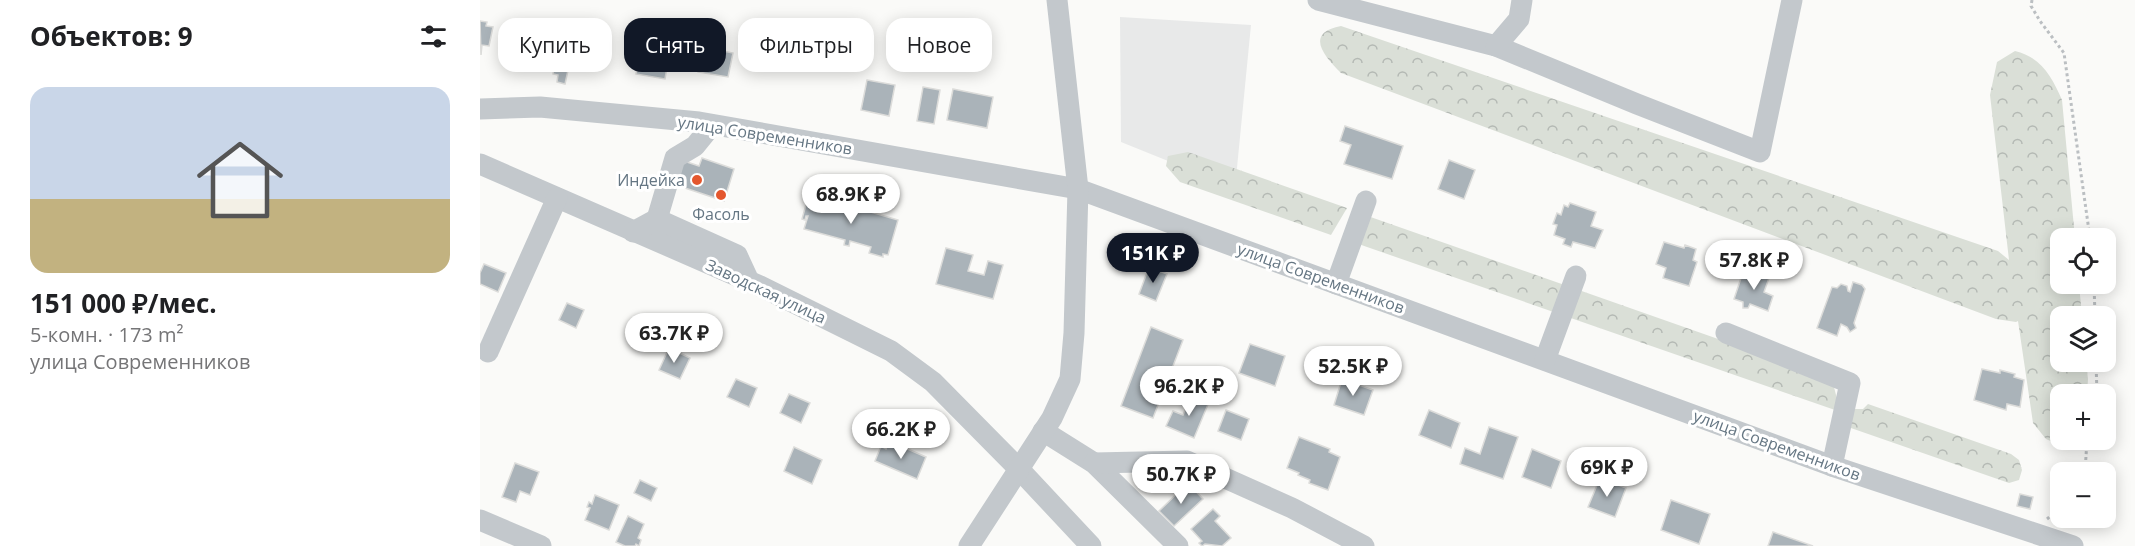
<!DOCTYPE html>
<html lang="ru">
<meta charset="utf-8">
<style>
body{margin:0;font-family:"Open Sans",sans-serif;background:#f2f2f2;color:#202124;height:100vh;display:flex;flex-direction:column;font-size:22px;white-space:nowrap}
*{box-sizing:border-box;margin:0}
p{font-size:20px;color:#757577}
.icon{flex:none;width:33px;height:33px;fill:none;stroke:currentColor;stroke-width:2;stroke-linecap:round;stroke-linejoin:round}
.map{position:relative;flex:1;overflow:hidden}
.drawer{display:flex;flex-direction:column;background:#fff;width:480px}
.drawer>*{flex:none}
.guide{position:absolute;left:18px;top:18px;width:570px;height:54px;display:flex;gap:12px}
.buttons{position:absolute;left:1570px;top:228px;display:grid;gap:12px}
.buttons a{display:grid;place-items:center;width:66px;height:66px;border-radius:12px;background:#fff;box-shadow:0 3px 15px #0003;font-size:30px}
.price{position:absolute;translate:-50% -51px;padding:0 14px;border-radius:21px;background:#fff;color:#222;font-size:20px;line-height:39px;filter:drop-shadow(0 2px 3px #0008)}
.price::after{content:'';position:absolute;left:50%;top:36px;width:18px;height:14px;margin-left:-9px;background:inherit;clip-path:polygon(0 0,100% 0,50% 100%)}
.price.on{background:#111827;color:#fff}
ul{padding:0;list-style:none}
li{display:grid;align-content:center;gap:12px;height:318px;padding:0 30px}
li+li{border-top:2px solid #e0e0e0}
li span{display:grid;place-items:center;height:186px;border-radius:18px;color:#555}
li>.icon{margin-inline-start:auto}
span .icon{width:108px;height:108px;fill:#fffc;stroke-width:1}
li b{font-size:26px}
h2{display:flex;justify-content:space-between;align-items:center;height:72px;padding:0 30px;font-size:26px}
.pill{padding:0 21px;border-radius:18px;background:#fff;box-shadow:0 3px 15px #0003;font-size:21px;line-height:54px}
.pill.on{background:#111827;color:#fff}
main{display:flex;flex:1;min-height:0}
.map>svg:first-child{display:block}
.built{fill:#e8e9e9}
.forest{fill:url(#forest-crowns)}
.building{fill:#aab3b9;stroke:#dcdcda;stroke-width:1.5}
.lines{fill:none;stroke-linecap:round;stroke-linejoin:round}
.path{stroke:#bbbfc2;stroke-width:3;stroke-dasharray:3 3;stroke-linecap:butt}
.minor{stroke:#c3c8cc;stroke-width:21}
.poi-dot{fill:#e4572e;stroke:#fff;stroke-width:2}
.labels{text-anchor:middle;stroke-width:6;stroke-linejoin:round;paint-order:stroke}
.street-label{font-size:16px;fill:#657683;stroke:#fff}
.poi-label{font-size:16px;fill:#657683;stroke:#fff;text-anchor:end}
</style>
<main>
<section class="drawer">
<h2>Объектов: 9<svg class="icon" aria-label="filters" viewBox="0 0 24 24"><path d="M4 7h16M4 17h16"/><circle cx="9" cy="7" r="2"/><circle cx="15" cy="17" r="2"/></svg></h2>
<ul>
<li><span style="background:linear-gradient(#c9d6e8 60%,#c2b280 0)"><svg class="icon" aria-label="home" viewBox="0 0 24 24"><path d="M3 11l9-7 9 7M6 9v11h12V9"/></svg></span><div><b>151 000 ₽/мес.</b><p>5-комн. · 173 m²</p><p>улица Современников</p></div></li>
</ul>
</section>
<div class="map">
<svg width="1655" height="546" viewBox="0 0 1655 546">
<defs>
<pattern id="forest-crowns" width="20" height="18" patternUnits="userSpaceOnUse" patternTransform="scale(1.5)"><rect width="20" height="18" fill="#dadfd7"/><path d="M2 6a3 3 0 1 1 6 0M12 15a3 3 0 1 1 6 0" fill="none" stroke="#b4b9b4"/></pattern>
</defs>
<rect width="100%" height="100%" fill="#fafaf8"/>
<path class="built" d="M640,17L771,25L755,188L641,142Z"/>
<g class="forest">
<path d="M861,26L1518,251L1529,260L1510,95L1517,62L1535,51C1561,57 1572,77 1582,100L1595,238H1581V284H1599L1602,316H1581V362H1606L1608,379L1607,394H1581V440H1583L1575,443L1566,439L1553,423L1538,321L1536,322L1516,319L861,73C844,56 824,33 861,26Z"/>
<path d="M708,152L867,208L851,235L700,182L686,166L688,156Z"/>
<path d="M882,214L1352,379L1358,403L1355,410L867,240Z"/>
<path d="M1388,404L1531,454L1539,460L1542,470L1539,480L1529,483L1368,427L1374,409H1383Z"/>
</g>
<g class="building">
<path d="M0,21L7,22L6,26L13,27L9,46L2,45L1,55Z"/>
<path d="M65,27L96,34L85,84L77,82L78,75L73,74L75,61L58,58Z"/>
<path d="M162,45L190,50L185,79L156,74Z"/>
<path d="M223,47L253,53L248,77L218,72Z"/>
<path d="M387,80L415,85L409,116L381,110Z"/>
<path d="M443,87L460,90L454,124L437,121Z"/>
<path d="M473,89L513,97L507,128L467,120Z"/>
<path d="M865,126L923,146L912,179L864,164L871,145L860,141Z"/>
<path d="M222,158L254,169L244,201L193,184L201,160L219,166Z"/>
<path d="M969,160L995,170L984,199L958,189Z"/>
<path d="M334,196L369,206L370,203L378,205L377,208L418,220L408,255L403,254V257L389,253L391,247L370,241L369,246L364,245L365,240L324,229L328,216H326L325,220L322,219L327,201L332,203Z"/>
<path d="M1090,203L1116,212L1111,226L1123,230L1115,248L1093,242L1091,247L1083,244L1085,239L1074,235L1077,225L1073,224L1077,213L1081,215L1084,205L1088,207Z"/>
<path d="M1184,242L1204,248L1205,245L1216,249L1213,260L1217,262L1209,286L1183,278L1186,268L1176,264Z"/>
<path d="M466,248L493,255L488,271L504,275L508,261L523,265L513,299L456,284Z"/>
<path d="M4,264L26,273L18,292L0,284V273Z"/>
<path d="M669,267L687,274L676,301L659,294Z"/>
<path d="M1264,269L1289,278L1284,292L1293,296L1288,311L1270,304L1268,308H1263V302L1254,299Z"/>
<path d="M1373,282L1382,285L1385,289L1374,323L1376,328L1370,332L1367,327L1361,324L1357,336L1337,328L1352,287L1357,288L1361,284L1367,286L1368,291L1370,292Z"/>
<path d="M87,303L104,310L96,328L79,320Z"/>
<path d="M671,327L703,340L673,418L641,406Z"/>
<path d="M770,344L805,356L795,386L759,373Z"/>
<path d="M189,348L210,358L200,379L179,370Z"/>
<path d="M1502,369L1520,373V370L1535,374L1534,377L1544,380L1540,407L1527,404L1526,410L1494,400Z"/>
<path d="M256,379L277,388L269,407L247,397Z"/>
<path d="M862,379L893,390L884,415L854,405Z"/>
<path d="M309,394L330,403L321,423L300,413Z"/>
<path d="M711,395L729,402L714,438L686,426L693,411L703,415Z"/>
<path d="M746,410L769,419L761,440L738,431Z"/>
<path d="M949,410L980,423L971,448L939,435Z"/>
<path d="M1009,427L1038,437L1023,479L980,464L985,448L1000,454Z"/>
<path d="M819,437L850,449L849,452L860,457L848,490L829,483L830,480L818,475L819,473L807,468Z"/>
<path d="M409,441L446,457L437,479L395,461L401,446L406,449Z"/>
<path d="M314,447L342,460L332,484L304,471Z"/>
<path d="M1052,449L1081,461L1071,488L1042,477Z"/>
<path d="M35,463L59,472L50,495L40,491L36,502L22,497Z"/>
<path d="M1120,478L1146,488L1135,517L1108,507Z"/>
<path d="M160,480L177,488L171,501L154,493Z"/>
<path d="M708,483L723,499L694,526L679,511Z"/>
<path d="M1540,494L1553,497L1550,509L1537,506Z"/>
<path d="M115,495L139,505L129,530L105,520L110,508L107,507L109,502L112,504Z"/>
<path d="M1191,500L1230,514L1219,544L1181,530Z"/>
<path d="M733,509L740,516L735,521L751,538L742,546L725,544L722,546L719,543L722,541L711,529Z"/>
<path d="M148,516L164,524L158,538L161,540L159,546L156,544L155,546H145L136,542Z"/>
<path d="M1293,532L1333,546H1288Z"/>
</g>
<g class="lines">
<g class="path">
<path d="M1552,0L1551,6L1560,21L1584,53L1610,238"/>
<path d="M1614,284L1615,316"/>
<path d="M1616,362L1617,394"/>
<path d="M1605,472L1607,440"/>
<path d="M1567,519L1581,507"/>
</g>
<g class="minor">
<path d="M838,0L1016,46L1157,104L1280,152L1312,0"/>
<path d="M1016,46L1039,19L1042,0"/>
<path d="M0,109L60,107L219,122L598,189L1352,466L1593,546"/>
<path d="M0,164L280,286L411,351L453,382L538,468L611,546"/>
<path d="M177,219L195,158L215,146L232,125"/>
<path d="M153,232L177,219L257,255L269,281"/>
<path d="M856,284L886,201"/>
<path d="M1246,333L1370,383L1352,466"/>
<path d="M8,352L77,198"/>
<path d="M1065,360L1096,276"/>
<path d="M563,431L614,463L698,546"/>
<path d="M614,463L707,461L812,508L884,546"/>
<path d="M0,520L61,546"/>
<path d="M489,546L572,418L590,379L594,333L598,189L577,0"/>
</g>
</g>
<g class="poi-dot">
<circle cx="217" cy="180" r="6"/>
<circle cx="241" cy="195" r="6"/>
</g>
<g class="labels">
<g class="street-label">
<text transform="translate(285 135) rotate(9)" y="6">улица Современников</text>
<text transform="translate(841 278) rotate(20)" y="6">улица Современников</text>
<text transform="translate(286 291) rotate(25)" y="6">Заводская улица</text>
<text transform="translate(1297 445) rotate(20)" y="6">улица Современников</text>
</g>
<g class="poi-label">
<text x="205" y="186">Индейка</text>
<text x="241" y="220" text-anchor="middle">Фасоль</text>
</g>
</g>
</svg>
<div class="buttons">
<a><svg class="icon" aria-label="locate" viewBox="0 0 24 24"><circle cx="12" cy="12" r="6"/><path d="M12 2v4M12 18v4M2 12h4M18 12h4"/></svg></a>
<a><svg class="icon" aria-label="layers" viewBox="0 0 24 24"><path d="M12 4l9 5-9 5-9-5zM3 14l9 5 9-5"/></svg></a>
<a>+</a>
<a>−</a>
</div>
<b class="price" style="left:371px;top:225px">68.9K ₽</b>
<b class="price on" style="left:673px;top:284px">151K ₽</b>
<b class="price" style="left:1274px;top:291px">57.8K ₽</b>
<b class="price" style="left:194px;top:364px">63.7K ₽</b>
<b class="price" style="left:873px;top:397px">52.5K ₽</b>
<b class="price" style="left:709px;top:417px">96.2K ₽</b>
<b class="price" style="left:421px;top:460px">66.2K ₽</b>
<b class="price" style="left:1127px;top:498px">69K ₽</b>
<b class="price" style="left:701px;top:505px">50.7K ₽</b>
<div class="guide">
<a class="pill">Купить</a>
<a class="pill on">Снять</a>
<a class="pill">Фильтры</a>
<a class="pill">Новое</a>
</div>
</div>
</main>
